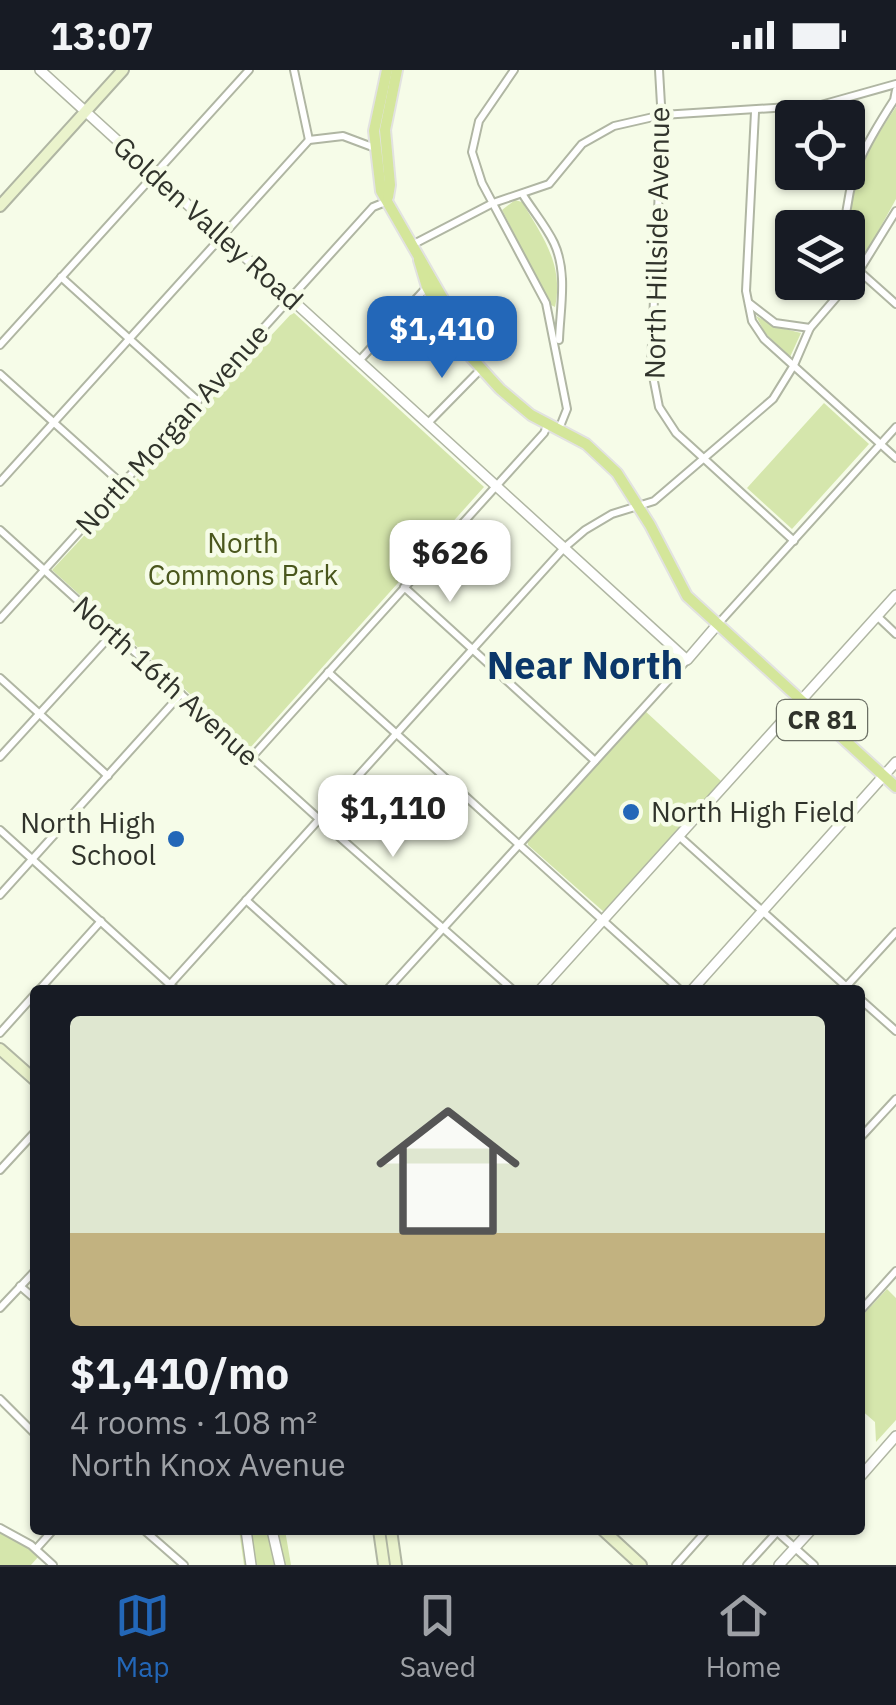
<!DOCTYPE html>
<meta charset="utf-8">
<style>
body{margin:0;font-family:"IBM Plex Sans",sans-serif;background:#20242c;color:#f1f3f6;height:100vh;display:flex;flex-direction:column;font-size:38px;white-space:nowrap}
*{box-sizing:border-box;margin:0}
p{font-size:32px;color:#9ea1a6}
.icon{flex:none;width:55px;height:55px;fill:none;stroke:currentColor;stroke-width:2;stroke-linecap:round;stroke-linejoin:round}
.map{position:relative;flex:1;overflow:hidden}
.panel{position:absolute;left:30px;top:915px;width:835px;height:550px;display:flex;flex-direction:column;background:#171b24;border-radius:10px;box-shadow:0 2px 8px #0004}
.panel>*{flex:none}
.tools{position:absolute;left:775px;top:30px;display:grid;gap:20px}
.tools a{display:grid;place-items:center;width:90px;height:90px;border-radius:10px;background:#171b24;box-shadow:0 2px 8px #0004;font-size:50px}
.price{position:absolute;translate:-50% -85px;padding:0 22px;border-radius:20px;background:#fff;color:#222;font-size:32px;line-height:65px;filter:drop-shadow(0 2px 5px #0008)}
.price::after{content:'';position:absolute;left:50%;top:60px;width:30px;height:22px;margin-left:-15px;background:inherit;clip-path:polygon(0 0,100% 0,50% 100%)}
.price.on{background:#2367b8;color:#fff}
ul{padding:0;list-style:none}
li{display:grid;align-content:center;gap:20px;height:530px;padding:0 40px}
li span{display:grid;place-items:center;height:310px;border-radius:10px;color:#555}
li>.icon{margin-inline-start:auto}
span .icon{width:180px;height:180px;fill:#fffc;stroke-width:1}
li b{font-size:42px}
.status{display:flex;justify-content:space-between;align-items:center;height:70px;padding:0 50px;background:#171b24;direction:ltr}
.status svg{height:28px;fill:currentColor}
.menu{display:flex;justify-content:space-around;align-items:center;height:140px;border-top:2px solid #363941;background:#171b24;font-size:28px;color:#9ea1a6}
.menu a{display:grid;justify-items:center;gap:5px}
.menu .on{color:#2367b8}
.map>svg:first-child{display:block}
.green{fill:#d5e6ac}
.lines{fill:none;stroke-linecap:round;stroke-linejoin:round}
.minor-casing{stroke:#b0b6a3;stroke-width:10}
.tertiary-casing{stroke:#b0b6a3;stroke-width:12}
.secondary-casing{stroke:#b0b6a3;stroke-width:14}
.primary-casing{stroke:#e2e2e1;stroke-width:14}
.minor{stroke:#fff;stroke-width:6}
.tertiary{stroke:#fff;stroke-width:9}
.secondary{stroke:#eaf3cc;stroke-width:10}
.primary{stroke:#d4e69a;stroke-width:10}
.poi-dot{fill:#2367b8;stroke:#f6fce8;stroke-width:4}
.labels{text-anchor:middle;stroke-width:9;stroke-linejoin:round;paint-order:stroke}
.shield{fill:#f6fce8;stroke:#6b6f64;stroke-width:2.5}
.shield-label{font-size:25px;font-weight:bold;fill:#30332b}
.street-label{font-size:28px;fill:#30332b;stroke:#f6fce8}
.park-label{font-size:28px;fill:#4a571d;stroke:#f6fce8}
.poi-label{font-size:28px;fill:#30332b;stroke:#f6fce8;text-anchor:start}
.district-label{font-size:38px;font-weight:bold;fill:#0b3769;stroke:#f6fce8}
</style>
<div class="status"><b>13:07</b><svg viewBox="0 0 49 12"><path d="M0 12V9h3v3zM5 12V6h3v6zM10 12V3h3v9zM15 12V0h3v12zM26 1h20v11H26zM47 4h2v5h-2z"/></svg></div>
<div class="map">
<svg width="896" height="1495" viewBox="0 0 896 1495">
<rect width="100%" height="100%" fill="#f6fce8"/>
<g class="green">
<path d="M896,37V129L864,187L848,207C847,130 852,101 896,37Z"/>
<path d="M515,130L522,132C543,167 564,195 555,237L551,235L502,140Z"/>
<path d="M293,242L484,417L250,678L52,500Z"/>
<path d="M756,246L777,257L801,263L790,287L765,263Z"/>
<path d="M824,333L869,374L792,459L747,418Z"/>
<path d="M644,640L721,711L672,769L604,842L528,775L527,769Z"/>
<path d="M887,1219L896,1228V1350L876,1372L875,1352L860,1339V1248Z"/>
<path d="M239,1460H285L291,1495H244Z"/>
<path d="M0,1461L20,1471L38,1487L31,1495H0Z"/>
</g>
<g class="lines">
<g class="minor-casing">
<g id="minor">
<path d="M294,0L309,70"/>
<path d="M514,0L479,51L472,82L482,113L546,233L567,339L559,359"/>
<path d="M659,0L662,52L651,296L659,337L676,363L794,471"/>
<path d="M755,42L746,221L752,251L764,269L896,388"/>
<path d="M523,125C533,141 546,156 554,173C568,203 560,239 559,270"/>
<path d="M845,158C848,103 865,75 894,30L896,20"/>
<path d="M412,175L493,133L549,114L582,74L614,56L662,45L821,35L896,14"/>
<path d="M859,201L896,234"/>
<path d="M61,207L198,331"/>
<path d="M749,233L775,253L810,258"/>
<path d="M0,275L249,0"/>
<path d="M359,291L427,217"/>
<path d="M0,304L122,414"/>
<path d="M428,353L481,299"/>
<path d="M0,412L309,70L343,66L375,78"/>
<path d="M0,460L319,749L513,920"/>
<path d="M404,517L595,691"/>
<path d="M877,546L896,564"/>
<path d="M0,549L373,137L388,131"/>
<path d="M718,554L896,357"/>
<path d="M328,602L680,920"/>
<path d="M0,608L108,706"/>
<path d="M0,687L113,563"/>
<path d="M251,688L544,363L548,354"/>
<path d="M0,760L176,920"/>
<path d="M680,767L850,920"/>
<path d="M0,825L181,624"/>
<path d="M246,830L346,920"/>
<path d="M844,919L896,862"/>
<path d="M39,920L101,851"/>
<path d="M165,920L564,478L585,460L612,444L654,431L773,329L794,295L810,258L859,201L896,141"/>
<path d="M387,920L687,590"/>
<path d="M860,929L896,961"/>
<path d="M0,963L35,924"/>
<path d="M860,1068L896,1029"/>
<path d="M0,1100L35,1062"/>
<path d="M20,1216L35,1229"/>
<path d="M0,1238L35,1201"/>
<path d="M860,1241L896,1201"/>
<path d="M0,1329L35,1364"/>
<path d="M0,1458L31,1475L53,1495"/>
<path d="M144,1460L184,1495"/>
<path d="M775,1460L814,1495"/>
<path d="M36,1479L53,1460"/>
<path d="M676,1495L707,1460"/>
<path d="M747,1495L777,1462"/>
</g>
</g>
<g class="tertiary-casing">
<g id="tertiary">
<path d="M40,0L687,590L717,555"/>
<path d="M540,920L896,525"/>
<path d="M692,920L896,692"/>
<path d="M860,1407L896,1366"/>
<path d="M246,1460L251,1495"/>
<path d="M272,1460L280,1495"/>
<path d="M779,1495L811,1460"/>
</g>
</g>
<g class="secondary-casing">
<g id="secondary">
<path d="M0,136L123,0"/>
<path d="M0,979L35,1010"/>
<path d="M379,1460L384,1495"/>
<path d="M391,1460L396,1495"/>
<path d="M603,1460L641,1495"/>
</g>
</g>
<g class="primary-casing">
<g id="primary">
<path d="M387,0L374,61L381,121L477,288"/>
<path d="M388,127L390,115L385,60L397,0"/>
<path d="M419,190L427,217L459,274L500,319L531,345L586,374L617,403L650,455L687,526L896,717"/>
</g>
</g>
<use href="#minor" class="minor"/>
<use href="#tertiary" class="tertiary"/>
<use href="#secondary" class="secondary"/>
<use href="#primary" class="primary"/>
</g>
<g class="poi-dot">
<circle cx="631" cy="742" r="10"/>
<circle cx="176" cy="769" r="10"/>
</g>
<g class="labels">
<rect class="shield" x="777" y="630" width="90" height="40" rx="8"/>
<g class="shield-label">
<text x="822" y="659">CR 81</text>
</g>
<g class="street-label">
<text transform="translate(208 153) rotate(42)" y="10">Golden Valley Road</text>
<text transform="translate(657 173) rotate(-89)" y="10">North Hillside Avenue</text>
<text transform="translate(172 359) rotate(-48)" y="10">North Morgan Avenue</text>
<text transform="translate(166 611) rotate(42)" y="10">North 16th Avenue</text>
</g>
<g class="park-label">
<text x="243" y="483">North<tspan x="243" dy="32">Commons Park</tspan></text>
</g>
<g class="poi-label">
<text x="651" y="752">North High Field</text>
<text x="156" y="763" text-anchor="end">North High<tspan x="156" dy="32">School</tspan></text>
</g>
<g class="district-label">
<text x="585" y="609">Near North</text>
</g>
</g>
</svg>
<div class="tools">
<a><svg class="icon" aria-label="locate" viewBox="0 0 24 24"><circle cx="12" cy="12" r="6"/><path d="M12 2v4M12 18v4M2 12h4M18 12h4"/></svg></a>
<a><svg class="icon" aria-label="layers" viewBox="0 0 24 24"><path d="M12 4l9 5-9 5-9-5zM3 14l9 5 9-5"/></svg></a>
</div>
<b class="price on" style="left:442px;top:311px">$1,410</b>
<b class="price" style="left:450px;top:535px">$626</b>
<b class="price" style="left:393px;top:790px">$1,110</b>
<section class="panel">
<ul>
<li><span style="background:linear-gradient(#dfe7d0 70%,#c2b280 0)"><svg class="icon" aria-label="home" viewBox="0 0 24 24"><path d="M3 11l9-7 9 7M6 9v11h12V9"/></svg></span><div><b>$1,410/mo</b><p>4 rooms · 108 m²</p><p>North Knox Avenue</p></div></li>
</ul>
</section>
</div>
<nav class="menu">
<a class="on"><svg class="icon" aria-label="map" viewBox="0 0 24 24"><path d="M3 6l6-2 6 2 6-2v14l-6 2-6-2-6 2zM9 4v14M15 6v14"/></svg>Map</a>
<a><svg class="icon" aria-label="saved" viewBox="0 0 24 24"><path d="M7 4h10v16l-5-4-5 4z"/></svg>Saved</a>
<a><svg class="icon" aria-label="home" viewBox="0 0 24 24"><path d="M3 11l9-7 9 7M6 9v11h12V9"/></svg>Home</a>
</nav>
